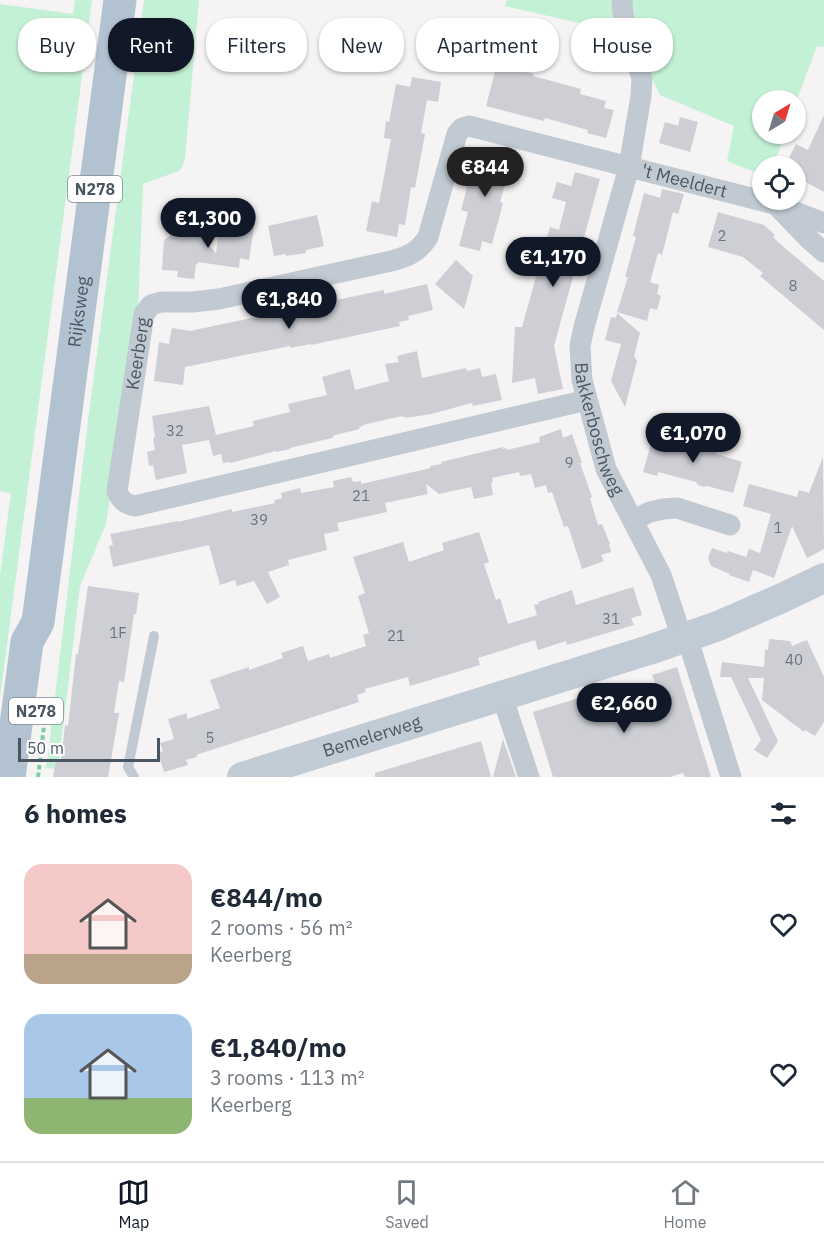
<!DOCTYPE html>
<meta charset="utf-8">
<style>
body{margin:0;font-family:"IBM Plex Sans",sans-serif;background:#f2f2f3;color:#1f2937;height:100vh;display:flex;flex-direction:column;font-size:22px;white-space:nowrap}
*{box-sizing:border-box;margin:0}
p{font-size:20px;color:#747a83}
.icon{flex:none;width:33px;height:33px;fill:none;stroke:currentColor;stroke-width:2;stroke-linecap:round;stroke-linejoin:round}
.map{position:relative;height:777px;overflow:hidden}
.sheet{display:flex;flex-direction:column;background:#fff;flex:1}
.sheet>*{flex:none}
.guide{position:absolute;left:18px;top:18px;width:789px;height:54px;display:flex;gap:12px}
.needle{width:39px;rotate:38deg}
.controls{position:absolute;left:752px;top:90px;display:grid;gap:12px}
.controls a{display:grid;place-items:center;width:54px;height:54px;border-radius:50%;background:#fff;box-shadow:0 2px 4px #0004;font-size:30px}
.scale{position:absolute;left:18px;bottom:15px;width:142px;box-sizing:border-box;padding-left:6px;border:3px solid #4a5661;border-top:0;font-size:16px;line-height:21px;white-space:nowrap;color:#4a5661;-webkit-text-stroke:4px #fff;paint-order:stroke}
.price{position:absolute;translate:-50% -51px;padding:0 14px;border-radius:21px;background:#111827;color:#fff;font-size:20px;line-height:39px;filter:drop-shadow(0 2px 3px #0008)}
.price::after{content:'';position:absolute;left:50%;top:36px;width:18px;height:14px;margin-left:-9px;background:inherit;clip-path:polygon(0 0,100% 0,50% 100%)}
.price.current{background:#222;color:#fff}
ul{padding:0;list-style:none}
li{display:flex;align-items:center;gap:18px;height:150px;padding:0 24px}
li span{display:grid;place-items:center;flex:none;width:168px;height:120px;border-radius:18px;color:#555}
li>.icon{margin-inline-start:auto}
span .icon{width:72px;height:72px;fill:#fffc;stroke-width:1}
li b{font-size:26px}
h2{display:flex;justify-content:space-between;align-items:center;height:72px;padding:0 24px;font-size:26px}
.tag{padding:0 21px;border-radius:24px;background:#fff;box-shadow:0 2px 4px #0004;font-size:21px;line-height:54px}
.tag.current{background:#111827;color:#fff}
.menu{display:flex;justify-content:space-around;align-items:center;height:84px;border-top:2px solid #e0e1e3;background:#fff;font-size:16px;color:#747a83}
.menu a{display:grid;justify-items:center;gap:3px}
.menu .current{color:#111827}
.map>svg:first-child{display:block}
.green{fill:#c3f1d5}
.building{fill:#cdcfd5}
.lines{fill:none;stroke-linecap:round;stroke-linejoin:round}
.path{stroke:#7ad0a6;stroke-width:4;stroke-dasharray:4.5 3;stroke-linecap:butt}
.lane{stroke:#c1cad2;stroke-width:10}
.street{stroke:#c1cad2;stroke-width:21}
.secondary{stroke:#c1cbd6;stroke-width:30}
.primary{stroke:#b3c2d1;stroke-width:33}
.labels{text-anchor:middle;stroke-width:5;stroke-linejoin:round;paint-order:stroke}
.number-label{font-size:15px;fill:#6b747e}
.shield{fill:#fff;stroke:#808990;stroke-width:1.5}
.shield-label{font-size:16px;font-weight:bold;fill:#4a5661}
.street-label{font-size:18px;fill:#4a5661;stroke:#fff}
</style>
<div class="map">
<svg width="824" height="777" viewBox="0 0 824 777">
<rect width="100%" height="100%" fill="#f5f3f3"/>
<g class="green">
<path d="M75,0H92L0,698V575L11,493L0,491V4L73,14Z"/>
<path d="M144,0H199L185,158L182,167L179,171L143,184L138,312L106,524L80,586L58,769L45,768L47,763L88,421Z"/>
<path d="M507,0H824V47L817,46L795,105V100H762V134H785L773,166H762V175L727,161L734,126L660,95L615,3L609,30L505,6Z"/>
</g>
<g class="building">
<path d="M496,68L509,72L511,68L534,74L533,76L581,89L580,94L606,101L604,108L614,110L606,138L587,133L588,130L545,118L544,121L486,106Z"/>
<path d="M412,77L441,82L438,102L427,100L421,133L425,134L415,188L411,187L405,225L399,224L397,237L366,231L372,201L379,203L391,139L384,138L386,121L389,122L396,84L410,87Z"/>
<path d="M824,115V192L795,176V166H787L791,159L789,158L796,144L808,150Z"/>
<path d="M680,117L698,122L690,152L659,143L665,122L678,126Z"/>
<path d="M484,147L513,155L500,202L503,203L492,244L482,241L480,251L459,246L468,212L461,210L476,154L482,156Z"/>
<path d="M575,172L600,179L554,346L563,389L538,394L535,378L512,383L515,327H522L550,227L559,230L566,202L552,198L557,182L571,186Z"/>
<path d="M662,189L684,194L678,214L673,212L662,255L658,253L650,282L659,285L657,294L661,296L657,310L650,308L647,321L617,312L628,277H625L636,237L633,236L644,193L660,198Z"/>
<path d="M718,212L764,225L775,235L773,237L779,243L824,281V330L760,276L763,273L743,257L708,247Z"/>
<path d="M317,215L324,246L306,250V253L286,256V254L274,256L268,226Z"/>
<path d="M240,218L255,220L249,260L240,258L239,268L198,262V265L196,264L194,279L177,277L178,271L162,270L164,240L178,229L197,231L216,253L220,223L239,226Z"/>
<path d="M456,260L473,276L464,309L435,284Z"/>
<path d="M427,284L433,310L408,316L409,320L399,322L400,326L311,345V344L290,348V346L185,367L183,385L154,381L159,342L169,344L172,328L190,331L384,290V294Z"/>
<path d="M617,313L640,333L634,356L637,361L625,407L611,381L621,344L605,340L611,317L616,318Z"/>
<path d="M417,351L422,378L466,368L467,371L480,368L482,377L496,374L502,400L473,406L472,403L431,414L406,418V417H402V416L380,421L363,425V426L359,427L360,429L335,435L332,438L290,448V449L276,452V451L231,463L230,462L223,463L221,454L213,456L209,440L182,445L187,473L156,480L153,465L149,466L147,452L155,450L153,438L155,437L152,416L209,406L216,435L254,426L253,421L290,412L288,404L327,395L322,377L350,369L355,390L389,381L385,364L399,362L397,356Z"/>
<path d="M561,429L563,438L572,434L582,463H580L592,497L590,498L598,525L602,524L610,544H609L611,552L601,555L604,561L582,569L568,526L564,527L552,492L548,493L546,485L535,488L531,474L520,476L519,472L492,478L493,482L491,483L493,495L474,499L471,487L439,494L426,484L428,494L385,503L387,512L337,523L339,531L324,534L327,550L288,560L289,565L268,572L280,597L267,604L254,581L237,586L235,580L220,585L209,545L113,567L109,546L113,545L110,534L178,521V522L232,509V512L275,503L274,500L282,498L281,493L300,488L301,493L334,487L333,481L351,477L353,482L361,481V484L431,468L430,466L442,464L441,462L495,449L503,447V449L507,448V450L540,442L539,437Z"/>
<path d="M673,435L695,441L694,444L714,451L717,454L742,462L733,493L707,486L704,487L698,485L696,482L658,472L657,476L643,472L651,444L663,448L665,442L671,444Z"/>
<path d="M823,457L824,549L807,558L792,526L774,578L753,570L749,582L729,575L730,574L711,566L708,558L712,548L727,553L728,551L746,557L749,549L760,553L771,514L743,506L749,484L797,497L799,490L809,493Z"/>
<path d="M479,532L489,562L484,564L496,600L500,598L508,624L537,615L534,605L539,604L538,602L572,590L576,605L633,587L642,615L631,618L634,625L567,645L566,641L538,650L535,640L478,658L480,665L410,686L408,677L365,689L366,692L357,695L359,702L196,755L197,757L186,760L188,765L164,772L158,753L163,751L160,743L174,739L168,719L187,713V719L220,708L210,680L249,667V670L283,658L281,653L303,646L308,661L329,654L330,658L366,646L363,635L369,633L358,596L365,593L353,557L403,542L409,562L444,550L442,543Z"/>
<path d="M88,586L139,593L136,614H134L124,682L119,681L114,713H119L108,777H53L56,760L61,761L65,725L68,726L76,654H78Z"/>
<path d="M769,639L790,641L792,646L807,640L824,677V722L815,736L805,730L804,732L762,700L764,678H748L778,741L767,758L754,750L761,740L731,677H720L722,662L764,667L765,650H768Z"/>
<path d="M677,667L711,777H685L683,773L670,777H553L533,712L622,685L627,702L659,692L652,675Z"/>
<path d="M503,739L516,777H493Z"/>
<path d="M481,741L491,777H375V773Z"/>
</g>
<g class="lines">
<path class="path" d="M38,777L45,717"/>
<path class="lane" d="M134,777L128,767L154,636"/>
<g class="street">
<path id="s1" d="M622,0L623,14L627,33L642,78L641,96L629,167L584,327L580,346L582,380L606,469L661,575L682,638"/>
<path d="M779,208L810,240L824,252"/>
<path id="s2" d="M587,400L135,506C125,504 120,500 117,491L144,314L151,305L161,302H193L219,299L391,261C407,257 419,252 428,237L457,134L462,128L469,126L774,204L824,223"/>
<path d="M633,520L650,512L663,509L677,508L730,525"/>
<path d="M687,637L731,777"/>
<path d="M502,696L529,777"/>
</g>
<path class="secondary" id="s3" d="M242,777L652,649L718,626L782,598L824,578"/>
<path class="primary" id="s4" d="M9,777L27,642L38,622L120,0"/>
</g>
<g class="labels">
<g class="number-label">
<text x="722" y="241">2</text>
<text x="793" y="291">8</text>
<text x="175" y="436">32</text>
<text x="569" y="468">9</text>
<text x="361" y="501">21</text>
<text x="259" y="525">39</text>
<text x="778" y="533">1</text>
<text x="611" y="624">31</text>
<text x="118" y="638">1F</text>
<text x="396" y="641">21</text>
<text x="794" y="665">40</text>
<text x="210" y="743">5</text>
</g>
<g class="shield">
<rect x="68" y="176" width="54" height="26" rx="4.5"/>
<rect x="9" y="698" width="54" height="26" rx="4.5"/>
</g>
<g class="shield-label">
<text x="95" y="195">N278</text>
<text x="36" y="717">N278</text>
</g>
<g class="street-label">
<text dy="6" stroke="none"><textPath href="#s2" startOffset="1314">'t Meeldert</textPath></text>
<text dy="6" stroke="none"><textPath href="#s4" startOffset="472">Rijksweg</textPath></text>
<text dy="6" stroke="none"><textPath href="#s2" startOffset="628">Keerberg</textPath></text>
<text dy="6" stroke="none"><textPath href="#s1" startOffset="442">Bakkerboschweg</textPath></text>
<text dy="6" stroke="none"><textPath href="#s3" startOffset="136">Bemelerweg</textPath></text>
</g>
</g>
</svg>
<div class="controls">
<a><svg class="needle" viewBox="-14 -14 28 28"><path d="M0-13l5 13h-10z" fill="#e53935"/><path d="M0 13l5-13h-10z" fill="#747a83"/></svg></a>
<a><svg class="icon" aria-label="locate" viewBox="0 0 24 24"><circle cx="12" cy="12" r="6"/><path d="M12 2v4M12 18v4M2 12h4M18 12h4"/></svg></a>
</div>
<div class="scale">50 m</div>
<b class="price current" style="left:485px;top:198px">€844</b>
<b class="price" style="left:208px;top:249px">€1,300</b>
<b class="price" style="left:553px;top:288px">€1,170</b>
<b class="price" style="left:289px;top:330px">€1,840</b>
<b class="price" style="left:693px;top:464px">€1,070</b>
<b class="price" style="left:624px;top:734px">€2,660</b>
<div class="guide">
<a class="tag">Buy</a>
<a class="tag current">Rent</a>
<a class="tag">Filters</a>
<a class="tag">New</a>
<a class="tag">Apartment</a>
<a class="tag">House</a>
</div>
</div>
<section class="sheet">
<h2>6 homes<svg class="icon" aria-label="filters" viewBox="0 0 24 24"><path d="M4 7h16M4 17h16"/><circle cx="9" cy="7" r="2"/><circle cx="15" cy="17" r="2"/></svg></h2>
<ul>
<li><span style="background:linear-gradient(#f6c9c9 75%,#b9a48a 0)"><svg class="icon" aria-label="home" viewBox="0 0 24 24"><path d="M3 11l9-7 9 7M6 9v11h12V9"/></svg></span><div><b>€844/mo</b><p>2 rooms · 56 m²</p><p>Keerberg</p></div><svg class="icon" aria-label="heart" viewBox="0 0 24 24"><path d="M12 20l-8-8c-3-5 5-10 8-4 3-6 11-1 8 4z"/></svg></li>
<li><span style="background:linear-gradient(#a9c7e8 70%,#8fb573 0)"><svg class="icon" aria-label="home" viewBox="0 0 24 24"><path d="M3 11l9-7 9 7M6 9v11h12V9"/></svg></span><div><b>€1,840/mo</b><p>3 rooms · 113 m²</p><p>Keerberg</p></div><svg class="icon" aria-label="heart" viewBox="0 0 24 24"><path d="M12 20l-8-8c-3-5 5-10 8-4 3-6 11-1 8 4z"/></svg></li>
</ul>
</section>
<nav class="menu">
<a class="current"><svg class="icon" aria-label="map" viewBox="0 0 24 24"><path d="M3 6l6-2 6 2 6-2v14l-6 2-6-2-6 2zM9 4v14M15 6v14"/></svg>Map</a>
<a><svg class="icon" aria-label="saved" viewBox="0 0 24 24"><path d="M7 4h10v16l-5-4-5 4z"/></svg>Saved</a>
<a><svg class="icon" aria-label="home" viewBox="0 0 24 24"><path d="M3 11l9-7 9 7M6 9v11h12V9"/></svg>Home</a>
</nav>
